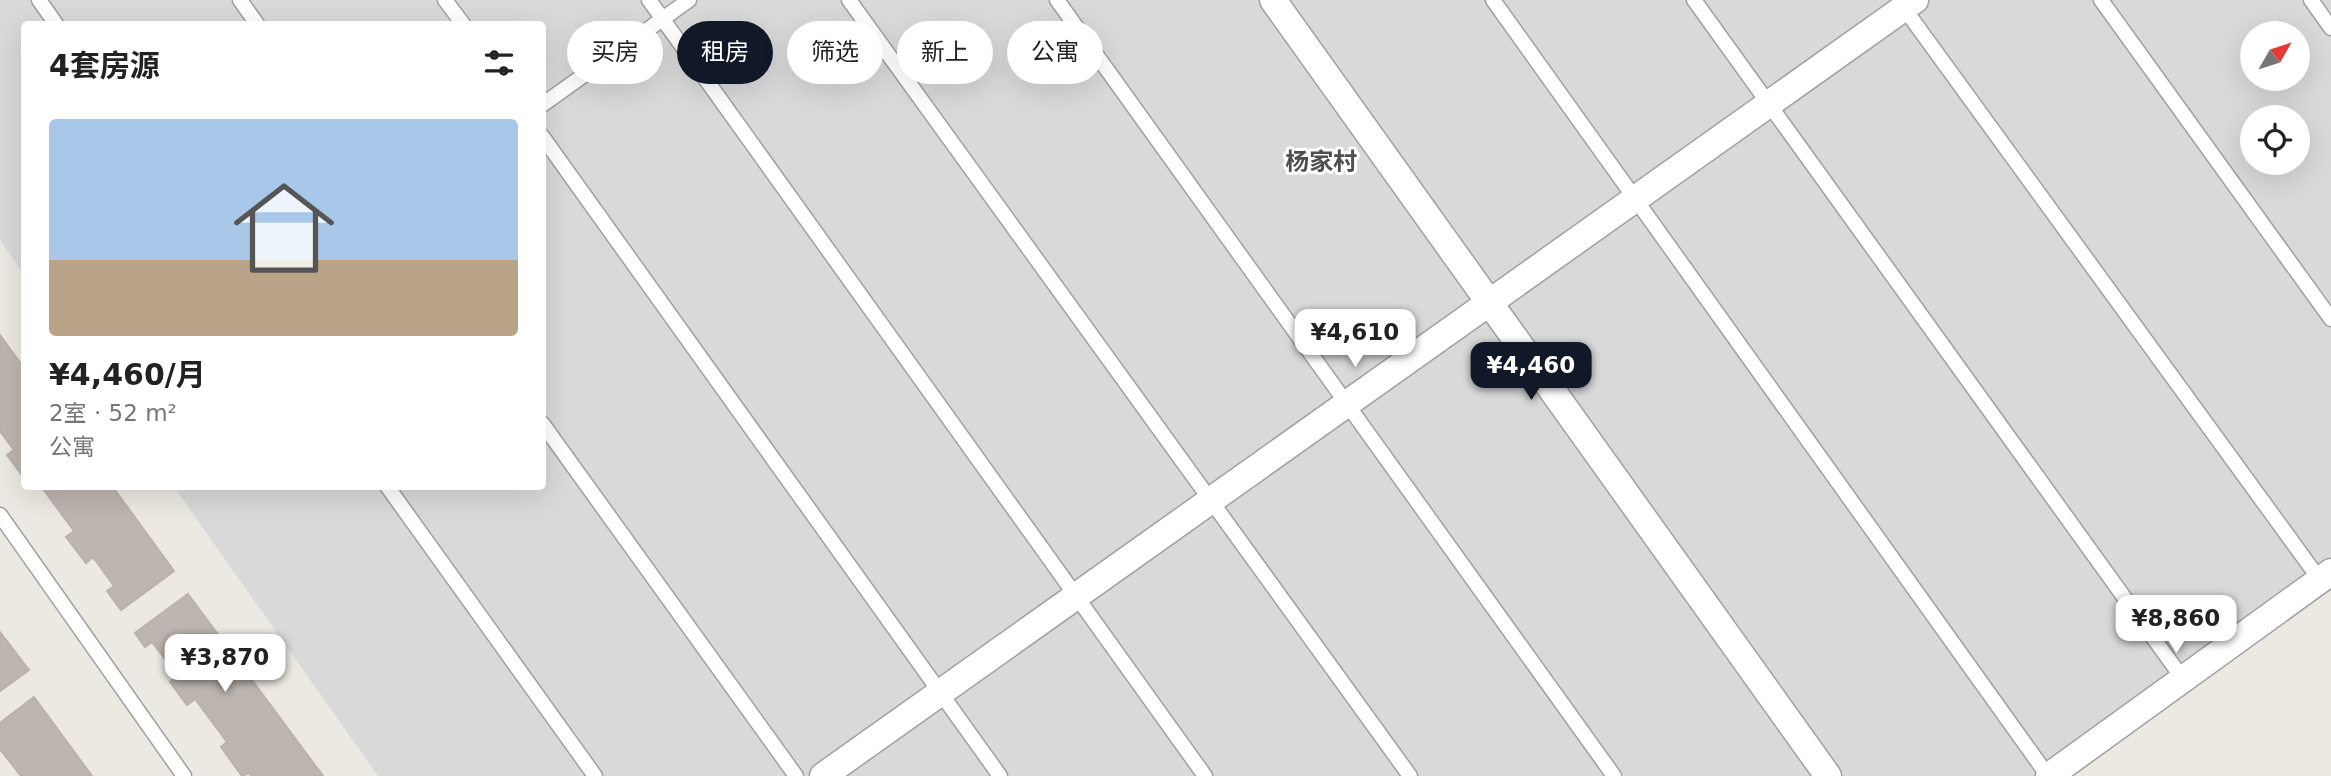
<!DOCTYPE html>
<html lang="zh">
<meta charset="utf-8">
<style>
body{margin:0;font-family:"DejaVu Sans","Noto Sans SC",sans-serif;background:#f6f6f6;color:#222;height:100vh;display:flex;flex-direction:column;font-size:26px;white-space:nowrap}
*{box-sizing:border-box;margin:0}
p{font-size:23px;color:#767676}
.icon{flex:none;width:38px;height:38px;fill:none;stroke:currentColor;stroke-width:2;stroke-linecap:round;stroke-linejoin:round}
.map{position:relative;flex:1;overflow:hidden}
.sheet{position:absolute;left:21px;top:21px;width:525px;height:469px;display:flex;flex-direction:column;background:#fff;border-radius:7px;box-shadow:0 7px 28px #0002}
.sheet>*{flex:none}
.hud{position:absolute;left:567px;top:21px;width:665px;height:63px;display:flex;gap:14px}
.needle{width:46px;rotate:51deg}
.tools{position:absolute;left:2240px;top:21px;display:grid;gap:14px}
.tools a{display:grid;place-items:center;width:70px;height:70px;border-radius:50%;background:#fff;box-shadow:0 7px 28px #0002;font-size:35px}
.price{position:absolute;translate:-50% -60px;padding:0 16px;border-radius:14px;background:#fff;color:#222;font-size:23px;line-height:46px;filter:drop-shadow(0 2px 4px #0008)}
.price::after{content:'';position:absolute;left:50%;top:42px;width:21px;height:16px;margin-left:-10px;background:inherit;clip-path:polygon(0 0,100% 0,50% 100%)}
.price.on{background:#111827;color:#fff}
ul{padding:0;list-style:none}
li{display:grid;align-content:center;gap:14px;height:371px;padding:0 28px}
li span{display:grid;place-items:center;height:217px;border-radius:7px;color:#555}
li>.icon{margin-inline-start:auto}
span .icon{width:126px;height:126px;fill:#fffc;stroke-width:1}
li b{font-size:30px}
h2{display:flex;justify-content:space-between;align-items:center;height:84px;padding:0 28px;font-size:30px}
.tag{padding:0 24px;border-radius:32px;background:#fff;box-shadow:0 7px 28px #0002;font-size:24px;line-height:63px}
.tag.on{background:#111827;color:#fff}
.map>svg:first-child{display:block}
.residential{fill:#dad9d9;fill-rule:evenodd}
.building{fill:#bcb5b0;stroke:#bcb1a7;stroke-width:2}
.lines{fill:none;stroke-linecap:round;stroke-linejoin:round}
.lane-casing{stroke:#a0a0a0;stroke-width:17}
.street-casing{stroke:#a0a0a0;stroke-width:29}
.lane{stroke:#fff;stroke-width:14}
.street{stroke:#fff;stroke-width:26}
.labels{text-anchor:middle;stroke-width:6;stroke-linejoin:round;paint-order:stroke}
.quarter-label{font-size:24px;font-weight:bold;fill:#4f4f4f;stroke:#fff}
</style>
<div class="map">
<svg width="2331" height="776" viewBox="0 0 2331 776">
<rect width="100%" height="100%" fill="#ece9e3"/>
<path class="residential" d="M0,0H2331V589L2072,776H378L174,487L542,486V24H24V275L0,240ZM2252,33H2298V79H2252ZM2252,117H2298V163H2252Z"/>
<g class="building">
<path d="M0,335L24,368V478L7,455L14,450L0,431Z"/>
<path d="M41,486H112L174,571L121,610L107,591L114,586L93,557L86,563L66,537L74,531Z"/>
<path d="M188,594L323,776H251L249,773L242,776L221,747L227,742L195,699L187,705L170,682L178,676L152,642L145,647L135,633Z"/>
<path d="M0,632L29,670L0,691Z"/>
<path d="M34,697L92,776H21L0,749V723Z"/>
</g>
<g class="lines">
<g class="lane-casing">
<g id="lane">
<path d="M39,0L56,24"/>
<path d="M240,0L257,24"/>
<path d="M445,0L463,24"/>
<path d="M649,0L1205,776"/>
<path d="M849,0L1410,776"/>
<path d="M1057,0L1614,776"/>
<path d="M1493,0L2048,776"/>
<path d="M1694,0L2183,679"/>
<path d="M2101,0L2331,319"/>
<path d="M2311,0L2331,28"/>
<path d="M1901,4L2320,580"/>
<path d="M542,105L689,0"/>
<path d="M542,136L1000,776"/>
<path d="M542,423L796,776"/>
<path d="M387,486L595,776"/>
<path d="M0,515L184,776"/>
</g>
</g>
<g class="street-casing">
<g id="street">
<path d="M1273,0L1828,776"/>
<path d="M823,776L1915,0"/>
<path d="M2049,776L2331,572"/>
</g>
</g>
<use href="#lane" class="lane"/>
<use href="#street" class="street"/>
</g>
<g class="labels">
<g class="quarter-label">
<text x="1321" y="170">杨家村</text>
</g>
</g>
</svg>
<div class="tools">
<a><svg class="needle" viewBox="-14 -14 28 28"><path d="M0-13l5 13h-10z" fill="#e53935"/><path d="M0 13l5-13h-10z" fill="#767676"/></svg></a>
<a><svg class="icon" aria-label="locate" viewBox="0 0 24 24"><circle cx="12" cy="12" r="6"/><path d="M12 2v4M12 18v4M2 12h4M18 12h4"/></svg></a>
</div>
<b class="price" style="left:1355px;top:369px">¥4,610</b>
<b class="price on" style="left:1531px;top:402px">¥4,460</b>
<b class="price" style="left:2176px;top:655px">¥8,860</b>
<b class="price" style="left:225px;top:694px">¥3,870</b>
<div class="hud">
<a class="tag">买房</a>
<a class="tag on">租房</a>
<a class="tag">筛选</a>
<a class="tag">新上</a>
<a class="tag">公寓</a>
</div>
<section class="sheet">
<h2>4套房源<svg class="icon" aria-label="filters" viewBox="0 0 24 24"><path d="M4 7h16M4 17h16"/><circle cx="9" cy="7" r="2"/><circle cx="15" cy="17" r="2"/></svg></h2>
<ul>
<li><span style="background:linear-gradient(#a9c7e8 65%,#b9a48a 0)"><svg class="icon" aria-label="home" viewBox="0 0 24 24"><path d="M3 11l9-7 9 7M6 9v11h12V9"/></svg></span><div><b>¥4,460/月</b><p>2室 · 52 m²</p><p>公寓</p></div></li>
</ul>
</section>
</div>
